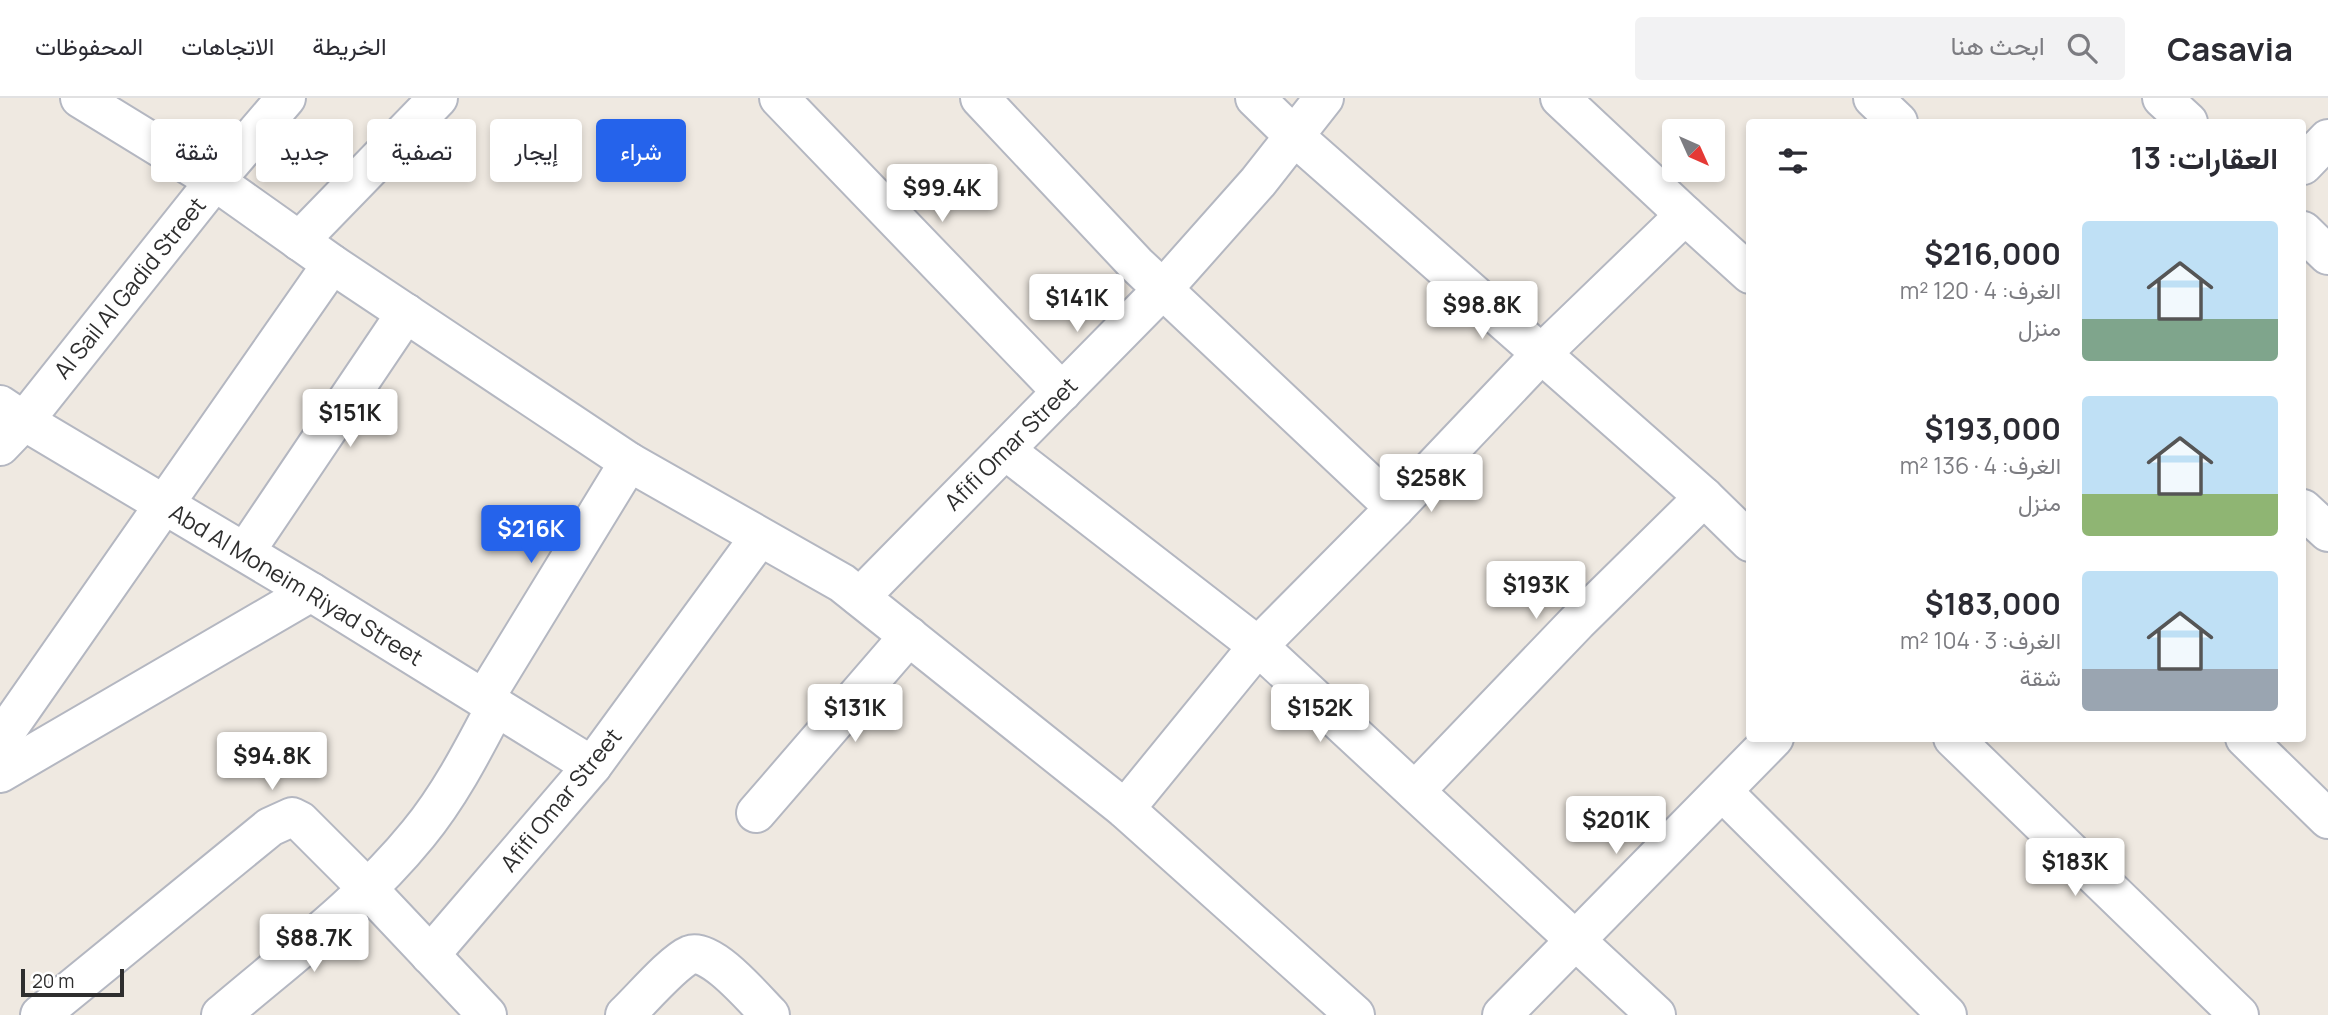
<!DOCTYPE html>
<html lang="ar">
<meta charset="utf-8">
<style>
body{margin:0;font-family:Manrope,Vazirmatn,sans-serif;background:#f2f2f3;color:#2b2b33;direction:rtl;height:100vh;display:flex;flex-direction:column;font-size:26px;white-space:nowrap}
*{box-sizing:border-box;margin:0}
p{font-size:23px;color:#7c7c81}
.icon{flex:none;width:38px;height:38px;fill:none;stroke:currentColor;stroke-width:2;stroke-linecap:round;stroke-linejoin:round}
.map{position:relative;flex:1;overflow:hidden;direction:ltr}
.side{position:absolute;left:1746px;top:21px;width:560px;height:623px;display:flex;flex-direction:column;background:#fff;border-radius:7px;box-shadow:0 4px 10px #0003;direction:rtl}
.side>*{flex:none}
.banner{position:absolute;left:21px;top:21px;width:665px;height:63px;direction:rtl;display:flex;gap:14px}
.needle{width:46px;rotate:135deg}
.controls{position:absolute;left:1662px;top:21px;display:grid;gap:14px}
.controls a{display:grid;place-items:center;width:63px;height:63px;border-radius:7px;background:#fff;box-shadow:0 4px 10px #0003;font-size:35px}
.scale{position:absolute;left:21px;bottom:18px;width:103px;box-sizing:border-box;padding-left:7px;border:4px solid #2e2e2e;border-top:0;font-size:19px;line-height:24px;white-space:nowrap;color:#2e2e2e;-webkit-text-stroke:5px #fff;paint-order:stroke}
.price{position:absolute;translate:-50% -60px;padding:0 16px;border-radius:7px;background:#fff;color:#222;font-size:23px;line-height:46px;filter:drop-shadow(0 2px 4px #0008)}
.price::after{content:'';position:absolute;left:50%;top:42px;width:21px;height:16px;margin-left:-10px;background:inherit;clip-path:polygon(0 0,100% 0,50% 100%)}
.price.current{background:#2563eb;color:#fff}
ul{padding:0;list-style:none}
li{display:flex;align-items:center;gap:21px;height:175px;padding:0 28px}
li span{display:grid;place-items:center;flex:none;width:196px;height:140px;border-radius:7px;color:#555}
li>.icon{margin-inline-start:auto}
span .icon{width:84px;height:84px;fill:#fffc;stroke-width:1}
li b{font-size:30px}
h2{display:flex;justify-content:space-between;align-items:center;height:84px;padding:0 28px;font-size:30px}
.pill{padding:0 24px;border-radius:7px;background:#fff;box-shadow:0 4px 10px #0003;font-size:24px;line-height:63px}
.pill.current{background:#2563eb;color:#fff}
header{display:flex;align-items:center;gap:42px;box-sizing:border-box;height:98px;padding:0 35px;background:#fff;border-bottom:2px solid #e1e1e2}
header strong{font-size:33px}
nav{display:flex;gap:38px;margin-inline-start:auto;font-size:24px}
.search{width:490px;height:63px;background:#f2f2f3;display:flex;align-items:center;gap:18px;box-sizing:border-box;padding:0 24px;border-radius:7px;color:#7c7c81;font-size:26px}
.map>svg:first-child{display:block}
.lines{fill:none;stroke-linecap:round;stroke-linejoin:round}
.minor-casing{stroke:#b4b7c1;stroke-width:42}
.minor{stroke:#fff;stroke-width:38}
.labels{text-anchor:middle;stroke-width:7;stroke-linejoin:round;paint-order:stroke}
.street-label{font-size:23px;fill:#2e2e2e;stroke:#fff}
</style>
<header>
<strong>Casavia</strong>
<div class="search"><svg class="icon" aria-label="search" viewBox="0 0 24 24"><circle cx="10" cy="10" r="6"/><path d="M15 15l6 6"/></svg>ابحث هنا</div>
<nav><a>الخريطة</a><a>الاتجاهات</a><a>المحفوظات</a></nav>
</header>
<div class="map">
<svg width="2328" height="917" viewBox="0 0 2328 917">
<rect width="100%" height="100%" fill="#efe9e1"/>
<g class="lines">
<g class="minor-casing">
<g id="minor">
<path d="M80,0L215,83L332,166L629,364L842,485L1125,711L1355,917"/>
<path d="M779,0L1062,294"/>
<path d="M980,0L1136,166L1395,410"/>
<path d="M1255,0L1294,38L1704,399L1750,444"/>
<path d="M1560,0L1685,117"/>
<path d="M1873,0L1898,24"/>
<path d="M2162,0L2188,24"/>
<path d="M2303,67L2328,41"/>
<path d="M2303,133L2328,157"/>
<path d="M299,143L438,0"/>
<path d="M0,307L24,323L311,494L592,668"/>
<path d="M0,348L24,323L215,83L286,0"/>
<path d="M1005,352L1258,548L1656,917"/>
<path d="M2303,411L2328,434"/>
<path d="M245,454L406,215"/>
<path d="M860,499L1163,191L1258,84L1324,0"/>
<path d="M484,601L629,364"/>
<path d="M1953,640L2239,917"/>
<path d="M2245,640L2328,721"/>
<path d="M0,642L332,166"/>
<path d="M0,675L311,494"/>
<path d="M1415,693L1577,524L1704,399"/>
<path d="M1723,694L1947,917"/>
<path d="M1125,711L1258,548L1395,410L1541,256L1685,117L1750,176"/>
<path d="M756,715L909,538"/>
<path d="M430,857L592,668L759,440"/>
<path d="M40,917L270,729L292,719L300,723L368,791L487,917"/>
<path d="M221,917C289,859 362,805 418,736C450,697 473,652 496,608"/>
<path d="M625,917C640,903 673,864 690,857C711,849 755,902 770,917"/>
<path d="M1502,917L1774,640"/>
</g>
</g>
<use href="#minor" class="minor"/>
</g>
<g class="labels">
<g class="street-label">
<text transform="translate(130 190) rotate(-51)" y="8">Al Sail Al Gadid Street</text>
<text transform="translate(1011 346) rotate(-45)" y="8">Afifi Omar Street</text>
<text transform="translate(296 487) rotate(31)" y="8">Abd Al Moneim Riyad Street</text>
<text transform="translate(561 702) rotate(-51)" y="8">Afifi Omar Street</text>
</g>
</g>
</svg>
<div class="controls">
<a><svg class="needle" viewBox="-14 -14 28 28"><path d="M0-13l5 13h-10z" fill="#e53935"/><path d="M0 13l5-13h-10z" fill="#7c7c81"/></svg></a>
</div>
<div class="scale">20 m</div>
<b class="price" style="left:942px;top:126px">$99.4K</b>
<b class="price" style="left:1077px;top:236px">$141K</b>
<b class="price" style="left:1482px;top:243px">$98.8K</b>
<b class="price" style="left:350px;top:351px">$151K</b>
<b class="price" style="left:1431px;top:416px">$258K</b>
<b class="price current" style="left:531px;top:467px">$216K</b>
<b class="price" style="left:1536px;top:523px">$193K</b>
<b class="price" style="left:855px;top:646px">$131K</b>
<b class="price" style="left:1320px;top:646px">$152K</b>
<b class="price" style="left:272px;top:694px">$94.8K</b>
<b class="price" style="left:1616px;top:758px">$201K</b>
<b class="price" style="left:2075px;top:800px">$183K</b>
<b class="price" style="left:314px;top:876px">$88.7K</b>
<div class="banner">
<a class="pill current">شراء</a>
<a class="pill">إيجار</a>
<a class="pill">تصفية</a>
<a class="pill">جديد</a>
<a class="pill">شقة</a>
</div>
<section class="side">
<h2>العقارات: 13<svg class="icon" aria-label="filters" viewBox="0 0 24 24"><path d="M4 7h16M4 17h16"/><circle cx="9" cy="7" r="2"/><circle cx="15" cy="17" r="2"/></svg></h2>
<ul>
<li><span style="background:linear-gradient(#bfe0f5 70%,#7fa58c 0)"><svg class="icon" aria-label="home" viewBox="0 0 24 24"><path d="M3 11l9-7 9 7M6 9v11h12V9"/></svg></span><div><b>$216,000</b><p>الغرف: 4 · 120 m²</p><p>منزل</p></div></li>
<li><span style="background:linear-gradient(#bfe0f5 70%,#8fb573 0)"><svg class="icon" aria-label="home" viewBox="0 0 24 24"><path d="M3 11l9-7 9 7M6 9v11h12V9"/></svg></span><div><b>$193,000</b><p>الغرف: 4 · 136 m²</p><p>منزل</p></div></li>
<li><span style="background:linear-gradient(#bfe0f5 70%,#9aa5b1 0)"><svg class="icon" aria-label="home" viewBox="0 0 24 24"><path d="M3 11l9-7 9 7M6 9v11h12V9"/></svg></span><div><b>$183,000</b><p>الغرف: 3 · 104 m²</p><p>شقة</p></div></li>
</ul>
</section>
</div>
